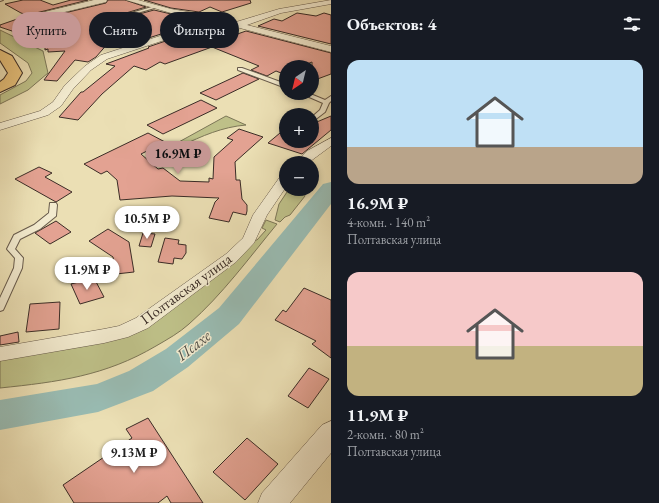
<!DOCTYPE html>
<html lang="ru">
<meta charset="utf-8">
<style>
body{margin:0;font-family:"EB Garamond",serif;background:#20242c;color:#f1f3f6;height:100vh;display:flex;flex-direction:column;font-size:15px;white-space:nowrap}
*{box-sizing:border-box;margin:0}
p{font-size:13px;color:#9ea1a6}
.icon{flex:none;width:22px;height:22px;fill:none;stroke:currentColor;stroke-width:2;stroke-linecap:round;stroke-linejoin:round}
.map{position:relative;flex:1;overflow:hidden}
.sheet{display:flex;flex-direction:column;background:#171b24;width:328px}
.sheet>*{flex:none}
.banner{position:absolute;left:12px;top:12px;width:259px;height:36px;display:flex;gap:8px}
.needle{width:26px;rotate:215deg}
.controls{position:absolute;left:279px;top:60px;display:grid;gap:8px}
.controls a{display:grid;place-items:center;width:40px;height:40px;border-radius:50%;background:#171b24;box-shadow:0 2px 6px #0003;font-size:20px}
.price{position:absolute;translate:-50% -34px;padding:0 9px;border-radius:14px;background:#fff;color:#222;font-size:13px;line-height:26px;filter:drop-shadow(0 1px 2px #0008)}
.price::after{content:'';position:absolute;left:50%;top:24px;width:12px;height:9px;margin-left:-6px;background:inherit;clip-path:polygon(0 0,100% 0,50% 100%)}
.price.selected{background:#c59692;color:#111}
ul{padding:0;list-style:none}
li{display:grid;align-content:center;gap:8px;height:212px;padding:0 16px}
li span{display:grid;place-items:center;height:124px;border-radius:12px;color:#555}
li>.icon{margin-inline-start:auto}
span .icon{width:72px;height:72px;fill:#fffc;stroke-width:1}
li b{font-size:17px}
h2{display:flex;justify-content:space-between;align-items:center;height:48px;padding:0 16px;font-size:17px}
.tag{padding:0 14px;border-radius:18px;background:#171b24;box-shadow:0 2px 6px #0003;font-size:14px;line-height:36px}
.tag.selected{background:#c59692;color:#111}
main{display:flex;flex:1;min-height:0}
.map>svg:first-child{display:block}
.green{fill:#bec088;stroke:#7c7657}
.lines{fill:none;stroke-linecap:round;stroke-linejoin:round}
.river{fill:#99bcb3;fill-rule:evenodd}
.building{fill:#e3a292;stroke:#3a2c26}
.service-casing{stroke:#66594a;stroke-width:2}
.minor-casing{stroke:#66594a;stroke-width:1}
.tertiary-casing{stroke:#66594a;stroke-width:1}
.primary-casing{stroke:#3a2c26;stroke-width:2}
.service{fill:#f2eace;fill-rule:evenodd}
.minor{fill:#f2eace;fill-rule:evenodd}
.tertiary{fill:#f2eace;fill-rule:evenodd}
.primary{fill:#e6c07a;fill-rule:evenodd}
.labels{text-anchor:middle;stroke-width:3;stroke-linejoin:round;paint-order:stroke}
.street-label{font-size:15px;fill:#3a2c26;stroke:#f2eace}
.water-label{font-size:16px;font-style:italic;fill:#525049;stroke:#f2eace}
</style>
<main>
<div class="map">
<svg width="331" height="503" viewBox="0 0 331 503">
<rect width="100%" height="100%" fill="#ebdfb4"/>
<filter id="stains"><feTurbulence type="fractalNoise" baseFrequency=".005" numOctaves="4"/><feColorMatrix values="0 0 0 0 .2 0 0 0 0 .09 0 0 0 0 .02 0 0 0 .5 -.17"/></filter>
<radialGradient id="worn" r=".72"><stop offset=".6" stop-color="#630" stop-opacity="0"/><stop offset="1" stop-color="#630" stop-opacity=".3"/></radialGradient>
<g class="green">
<path d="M0,30L43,51L48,73L28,90L0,104V95L26,81L32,73L28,63L0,43Z"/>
<path d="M226,116L246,125C222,127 202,136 181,146L177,143Z"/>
<path d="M289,189H296L304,192L305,196L290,215L285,217L280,222L275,220L279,204Z"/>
<path d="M266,220L277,224C249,258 222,295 189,324C179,333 168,339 156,346C105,376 58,382 0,388V359L122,336L254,240H257L266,230L262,228Z"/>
</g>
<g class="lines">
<path class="river" d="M331,182V204L239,324L188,367L153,391L98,412L0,430V400L97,384L129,371L166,349L219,308L323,184Z"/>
</g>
<g class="building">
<path d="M23,0H40L53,5L71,0H88L28,15L21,13L5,4Z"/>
<path d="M108,0H125L146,7L106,19L110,22L154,10L188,18L173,26L183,27L136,42L116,34L96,57L88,62L75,60L57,81L44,80L65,51L48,52V49L45,50V23L18,33L0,27V25L23,17L22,19L27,22L106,3Z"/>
<path d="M144,0H250L251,3L222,12L210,7L199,12L171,8Z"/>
<path d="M297,13L316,16L324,13L331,15V44L258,26L274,19L282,21Z"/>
<path d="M198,30H202L204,36L213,32L229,37L246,31L331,53V74L312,81V62L299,67H286V75L276,71L267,76L251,70L259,66L212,47L165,64L160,62L146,70L134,66L102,94L78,120L59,117L81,92H83L115,66L106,64L149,48L148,47Z"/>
<path d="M243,73L259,79L216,100L200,93Z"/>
<path d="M201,100L217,108L163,134L147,125Z"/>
<path d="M331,116V130L302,154L268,143L286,128V141H312V124Z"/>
<path d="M239,129L263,137L235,162L236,180H240L242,199L247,205V211L246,215L233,212L229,222L209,218L215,202L219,198L172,196L120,200L117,180L107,171L101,174L84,164L148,133L165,142L141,154L158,169L163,168L180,181L209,182V178L213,179L214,157L233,140L227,138Z"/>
<path d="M39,167L52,173L45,177L72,192L56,202L15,179Z"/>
<path d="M56,221L71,232L50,244L35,233Z"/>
<path d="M108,229L129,242L134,272L116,274L113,257L89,241Z"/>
<path d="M143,233L155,234L151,247L139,246Z"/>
<path d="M165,238L179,240L178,244L186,245V253L182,259L174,258L173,264L158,262Z"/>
<path d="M94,278L104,297L80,304L71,284Z"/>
<path d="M304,288L331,300V358L312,344L316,341L275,320L283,310L286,312Z"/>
<path d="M60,302L59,329L26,332L30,304Z"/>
<path d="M18,332L19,342L0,345V336Z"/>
<path d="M309,368L329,379L308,408L288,396Z"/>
<path d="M148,418L203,503H171L167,496L158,503H74L63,485L132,438L126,429Z"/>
<path d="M247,438L278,464L245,500L213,472Z"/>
</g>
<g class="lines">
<g class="service-casing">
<g id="service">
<path d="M0,0H3L0,1Z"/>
<path d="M155,6L158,7L110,21L107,20Z"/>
<path d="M238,68H242L286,84V88L238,70Z"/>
<path d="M300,93H308L325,100L331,96V101L329,103L325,112L312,122V117L320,110L323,103Z"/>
<path d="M50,203H56L57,205L56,216L40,229L20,239L15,249L23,258L22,268L4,308L3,310L0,311V298L14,268L15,258L7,249L14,235L34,225L49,213Z"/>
</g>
</g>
<g class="minor-casing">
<g id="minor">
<path d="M94,0H107L106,2L27,21L23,19L24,17Z"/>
<path d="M126,0H138L171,9L212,16L236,22L279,9L331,0V4L281,13L247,25L331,46V52L236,27L198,29L107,59L91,70L73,89L61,106L48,115L0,130V123L40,111L53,102L65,85L85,66L101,55L194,25L220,22L171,13Z"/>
<path d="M331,138V146L308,163H295L307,151Z"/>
<path d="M286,173V187L267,215L254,243L236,262L148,328L128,337L104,343L0,361V347L104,329L119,326L136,318L226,254L243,238L253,215L282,174Z"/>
</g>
</g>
<g class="tertiary-casing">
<path id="tertiary" d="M331,421V453L290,503H258L262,493L322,425Z"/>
</g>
<g class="primary-casing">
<path id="primary" d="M0,50L12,56L22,73L15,85L0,92V82L4,79L8,73L0,60Z"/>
</g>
<use href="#service" class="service"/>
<use href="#minor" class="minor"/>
<use href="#tertiary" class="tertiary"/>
<use href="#primary" class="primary"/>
</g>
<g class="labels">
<g class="street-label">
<text transform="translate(186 289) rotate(-36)" y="5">Полтавская улица</text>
</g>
<g class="water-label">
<text transform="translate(193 345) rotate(-38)" y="6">Псахе</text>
</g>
</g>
<rect width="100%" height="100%" filter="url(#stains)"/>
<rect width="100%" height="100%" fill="url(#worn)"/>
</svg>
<div class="controls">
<a><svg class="needle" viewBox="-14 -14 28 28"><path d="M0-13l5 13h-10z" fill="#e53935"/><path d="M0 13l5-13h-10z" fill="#9ea1a6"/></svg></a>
<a>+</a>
<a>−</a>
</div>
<b class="price selected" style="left:178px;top:175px">16.9M ₽</b>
<b class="price" style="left:147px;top:240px">10.5M ₽</b>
<b class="price" style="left:87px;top:291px">11.9M ₽</b>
<b class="price" style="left:134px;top:474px">9.13M ₽</b>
<div class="banner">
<a class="tag selected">Купить</a>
<a class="tag">Снять</a>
<a class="tag">Фильтры</a>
</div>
</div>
<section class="sheet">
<h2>Объектов: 4<svg class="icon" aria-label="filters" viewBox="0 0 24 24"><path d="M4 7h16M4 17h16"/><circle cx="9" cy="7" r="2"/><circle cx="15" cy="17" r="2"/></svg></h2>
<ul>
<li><span style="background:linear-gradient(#bfe0f5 70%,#b9a48a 0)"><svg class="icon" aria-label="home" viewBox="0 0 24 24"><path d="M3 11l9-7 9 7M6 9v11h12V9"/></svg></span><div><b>16.9M ₽</b><p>4-комн. · 140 m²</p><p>Полтавская улица</p></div></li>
<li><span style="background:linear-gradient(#f6c9c9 60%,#c2b280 0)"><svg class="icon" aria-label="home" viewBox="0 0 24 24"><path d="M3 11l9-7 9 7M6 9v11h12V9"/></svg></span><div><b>11.9M ₽</b><p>2-комн. · 80 m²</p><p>Полтавская улица</p></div></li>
</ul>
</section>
</main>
